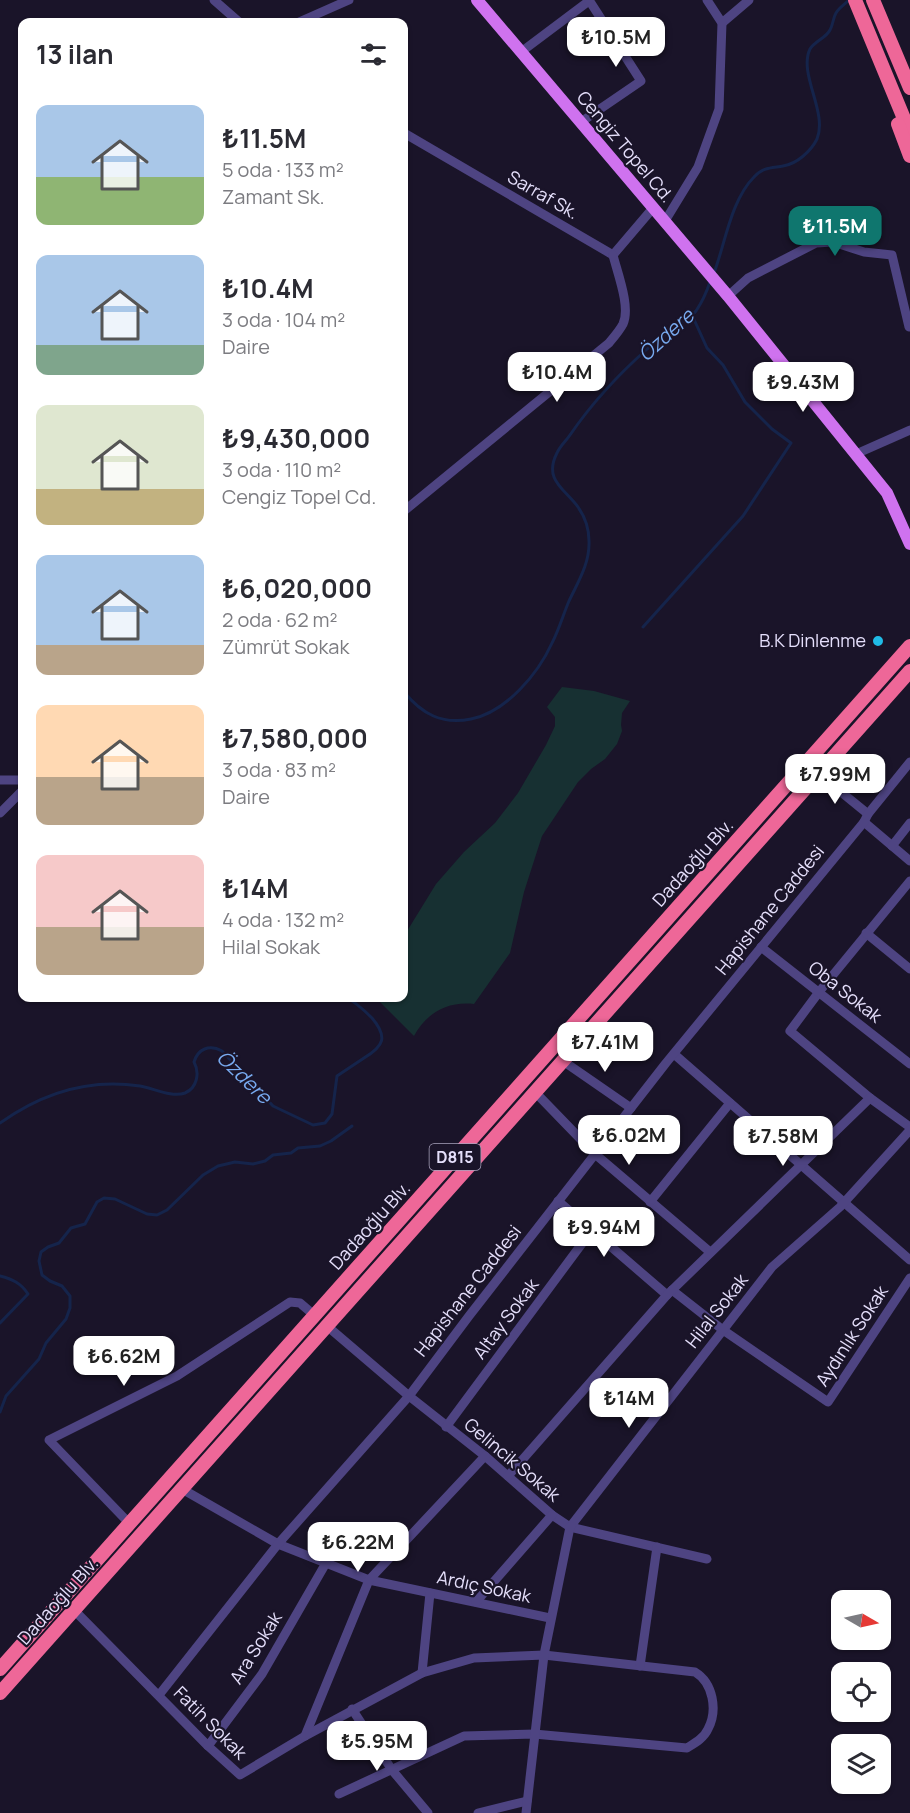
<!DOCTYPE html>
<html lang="tr">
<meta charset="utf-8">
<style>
body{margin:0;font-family:Manrope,sans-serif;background:#f7f7f7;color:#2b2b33;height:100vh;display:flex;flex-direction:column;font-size:22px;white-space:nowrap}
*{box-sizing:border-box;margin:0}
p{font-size:20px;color:#7c7c81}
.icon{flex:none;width:33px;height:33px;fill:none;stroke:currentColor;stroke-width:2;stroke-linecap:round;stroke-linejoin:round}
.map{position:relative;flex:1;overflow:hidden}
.details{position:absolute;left:18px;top:18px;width:390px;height:984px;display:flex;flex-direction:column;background:#fff;border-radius:12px;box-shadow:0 2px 4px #0004}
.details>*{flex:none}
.needle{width:39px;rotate:99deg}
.tools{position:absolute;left:831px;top:1590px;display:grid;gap:12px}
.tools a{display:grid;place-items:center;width:60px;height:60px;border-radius:12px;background:#fff;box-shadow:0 2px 4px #0004;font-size:30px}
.price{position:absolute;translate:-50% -51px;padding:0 14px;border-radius:12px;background:#fff;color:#222;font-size:20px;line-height:39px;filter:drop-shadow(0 2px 3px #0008)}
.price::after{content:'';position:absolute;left:50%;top:36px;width:18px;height:14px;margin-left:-9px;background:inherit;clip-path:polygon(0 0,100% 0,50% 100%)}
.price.current{background:#0f766e;color:#fff}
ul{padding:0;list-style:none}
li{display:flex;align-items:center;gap:18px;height:150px;padding:0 18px}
li span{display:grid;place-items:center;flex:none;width:168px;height:120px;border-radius:12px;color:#555}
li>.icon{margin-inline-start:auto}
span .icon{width:72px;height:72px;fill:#fffc;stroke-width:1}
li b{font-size:26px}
h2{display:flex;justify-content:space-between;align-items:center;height:72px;padding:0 18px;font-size:26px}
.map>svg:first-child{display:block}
.green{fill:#173032}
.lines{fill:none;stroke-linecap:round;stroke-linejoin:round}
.stream{stroke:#15244b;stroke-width:3}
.minor{stroke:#4e4482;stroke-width:9}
.major{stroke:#cf72ef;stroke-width:12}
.highway{stroke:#ee6798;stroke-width:14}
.poi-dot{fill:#20bbe6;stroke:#1a1429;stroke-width:2}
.labels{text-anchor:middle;stroke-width:4.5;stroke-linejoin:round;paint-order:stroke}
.shield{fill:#1a1429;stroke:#a8a2bc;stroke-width:1.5}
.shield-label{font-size:16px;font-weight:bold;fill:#e5dffb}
.street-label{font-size:18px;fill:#e5dffb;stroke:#1a1429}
.poi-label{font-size:18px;fill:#e5dffb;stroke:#1a1429;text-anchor:end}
.water-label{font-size:20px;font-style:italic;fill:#78aaf0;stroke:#1a1429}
</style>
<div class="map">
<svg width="910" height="1813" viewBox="0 0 910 1813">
<rect width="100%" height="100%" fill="#1a1429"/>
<path class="green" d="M562,687L594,691L630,701L622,713L621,725L622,731L617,744L605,759L591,769L578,782L542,836L524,892L510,953L474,1004C448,1001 426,1013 414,1036L376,998H404V936L436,884L464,852L495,823L518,793L546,745L555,726V717L547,707Z"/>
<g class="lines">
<g class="stream">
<path d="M714,273C725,244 731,200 754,177C763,167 771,168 783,166C797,164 811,151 817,139C828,112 798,74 810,49C815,41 826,38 830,30C833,25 833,18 836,13C839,8 845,4 849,0"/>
<path d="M643,627L743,516L791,443L772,429L745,402L723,365L707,348L692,315"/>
<path d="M404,692C422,714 442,725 471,719C506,712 538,674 552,643C559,630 563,615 569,601C578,582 590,563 589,541C589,529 585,517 578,507C565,489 543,480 557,453C560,446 566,441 570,435C592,403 618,375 646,350C655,342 665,334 675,327C682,322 691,317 696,311C702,302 707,291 710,282"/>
<path d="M0,1123C42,1093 88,1078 140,1086C153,1088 172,1098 185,1093C197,1088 200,1073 194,1062C198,1049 209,1044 222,1051L273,1106L313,1125L325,1123L332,1114L337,1076C346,1070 355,1064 364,1058C384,1046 388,1037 372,1018C364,1010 357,1003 347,998"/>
<path d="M0,1276C12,1279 21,1283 28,1294L0,1323"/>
<path d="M0,1412L6,1396L39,1359L46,1343L66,1319L70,1308V1296L62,1286L50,1281L42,1275L39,1261L41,1252L48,1247L59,1243L71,1228L85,1224L97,1202L104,1198L115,1199L147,1214L157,1215L167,1210L203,1175L218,1166L235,1162L253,1164L265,1161L273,1155L291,1153L298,1148L320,1146L331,1141L352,1126"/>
</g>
<g class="minor">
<path d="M214,0L239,22"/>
<path d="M299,22L349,0"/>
<path d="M722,23L749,0"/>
<path d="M521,52L589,1"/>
<path d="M581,122L641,81L589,0"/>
<path d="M404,133L613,255"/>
<path d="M665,221L698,167L719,109L722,23L707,0"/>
<path d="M613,255L653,208"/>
<path d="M728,296L748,278L816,243L833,242L864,252L892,255L909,327"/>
<path d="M856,454L910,430"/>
<path d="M404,511L609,343C614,337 620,330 623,324C631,307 617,272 613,255"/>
<path d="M819,774L868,814"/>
<path d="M0,780H22"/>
<path d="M0,813L22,791"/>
<path d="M864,822L910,861"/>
<path d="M892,846L910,823"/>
<path d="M910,881L819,992L790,1031L870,1098L910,1127"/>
<path d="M866,933L910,969"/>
<path d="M761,947L910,1064"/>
<path d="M674,1054L910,1260"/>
<path d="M563,1061L631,1108"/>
<path d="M535,1092L595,1154L710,1252"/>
<path d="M558,1201L667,1295"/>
<path d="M650,1202L730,1103"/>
<path d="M672,1290L723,1330L828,1402L910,1278"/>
<path d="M327,1326L409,1396L485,1456L552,1515L570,1527L707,1559"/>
<path d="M446,1427L592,1230"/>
<path d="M508,1476L667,1295L870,1098"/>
<path d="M182,1489L278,1544L369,1580L550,1618"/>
<path d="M129,1523L49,1440L177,1376L290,1302L300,1303L314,1315"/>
<path d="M476,1602L552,1515"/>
<path d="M74,1610L208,1746L240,1775L305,1736L422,1673L474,1658L544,1655L695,1672C713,1683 718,1710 708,1729C704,1738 695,1743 687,1748L534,1734L464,1736L339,1794"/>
<path d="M640,1666L657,1547"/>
<path d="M422,1673L430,1593"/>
<path d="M159,1695L278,1544L409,1396L469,1316L666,1063L864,822L868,814L910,762"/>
<path d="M352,1709L392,1770L428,1813"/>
<path d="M305,1736L369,1580L485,1456"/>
<path d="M208,1746L262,1674L326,1563"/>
<path d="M478,1813L527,1801"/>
<path d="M526,1813L544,1655L570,1527L772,1267L840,1207L910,1130"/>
</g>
<path class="major" d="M477,0L728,296L887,493L910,544"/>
<g class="highway">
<path d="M855,0L910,133"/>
<path d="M873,0L910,88"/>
<path d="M898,124L910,156"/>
<path d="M0,1669L910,646"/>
<path d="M0,1693L910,671"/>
</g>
</g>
<circle class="poi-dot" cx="878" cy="641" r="6"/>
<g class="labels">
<rect class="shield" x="429.5" y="1144" width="51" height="26" rx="4.5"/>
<g class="shield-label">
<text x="455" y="1163">D815</text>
</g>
<g class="street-label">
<text transform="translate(625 147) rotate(50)" y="6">Cengiz Topel Cd.</text>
<text transform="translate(543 195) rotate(30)" y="6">Sarraf Sk.</text>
<text transform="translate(693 863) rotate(-48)" y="6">Dadaoğlu Blv.</text>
<text transform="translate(770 910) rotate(-51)" y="6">Hapishane Caddesi</text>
<text transform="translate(845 992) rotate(38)" y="6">Oba Sokak</text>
<text transform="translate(370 1226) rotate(-48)" y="6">Dadaoğlu Blv.</text>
<text transform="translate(468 1291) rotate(-52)" y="6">Hapishane Caddesi</text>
<text transform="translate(717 1311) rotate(-52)" y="6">Hilal Sokak</text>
<text transform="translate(506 1319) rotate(-53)" y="6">Altay Sokak</text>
<text transform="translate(852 1336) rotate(-57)" y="6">Aydınlık Sokak</text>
<text transform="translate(512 1460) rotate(40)" y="6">Gelincik Sokak</text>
<text transform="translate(484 1587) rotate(12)" y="6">Ardıç Sokak</text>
<text transform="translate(58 1601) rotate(-48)" y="6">Dadaoğlu Blv.</text>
<text transform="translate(256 1648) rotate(-58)" y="6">Ara Sokak</text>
<text transform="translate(210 1723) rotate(45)" y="6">Fatih Sokak</text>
</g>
<g class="poi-label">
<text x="866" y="647">B.K Dinlenme</text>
</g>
<g class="water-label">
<text transform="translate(666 335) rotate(-42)" y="7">Özdere</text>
<text transform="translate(244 1077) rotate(44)" y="7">Özdere</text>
</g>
</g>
</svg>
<div class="tools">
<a><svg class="needle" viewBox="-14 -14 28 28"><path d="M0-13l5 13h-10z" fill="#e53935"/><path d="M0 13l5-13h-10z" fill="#7c7c81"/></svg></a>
<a><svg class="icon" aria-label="locate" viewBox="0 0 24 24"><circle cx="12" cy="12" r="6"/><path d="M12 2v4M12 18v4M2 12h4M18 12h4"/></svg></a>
<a><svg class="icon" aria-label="layers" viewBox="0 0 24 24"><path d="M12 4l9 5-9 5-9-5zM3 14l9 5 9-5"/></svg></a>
</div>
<b class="price" style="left:616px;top:68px">₺10.5M</b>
<b class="price current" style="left:835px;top:257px">₺11.5M</b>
<b class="price" style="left:557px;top:403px">₺10.4M</b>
<b class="price" style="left:803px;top:413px">₺9.43M</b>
<b class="price" style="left:835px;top:805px">₺7.99M</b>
<b class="price" style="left:605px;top:1073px">₺7.41M</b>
<b class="price" style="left:629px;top:1166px">₺6.02M</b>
<b class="price" style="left:783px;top:1167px">₺7.58M</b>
<b class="price" style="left:604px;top:1258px">₺9.94M</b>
<b class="price" style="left:124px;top:1387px">₺6.62M</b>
<b class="price" style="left:629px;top:1429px">₺14M</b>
<b class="price" style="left:358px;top:1573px">₺6.22M</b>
<b class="price" style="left:377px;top:1772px">₺5.95M</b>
<section class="details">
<h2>13 ilan<svg class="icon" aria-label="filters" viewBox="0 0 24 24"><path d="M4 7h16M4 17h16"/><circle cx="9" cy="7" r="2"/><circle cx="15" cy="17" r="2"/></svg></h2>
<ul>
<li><span style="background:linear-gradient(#a9c7e8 60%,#8fb573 0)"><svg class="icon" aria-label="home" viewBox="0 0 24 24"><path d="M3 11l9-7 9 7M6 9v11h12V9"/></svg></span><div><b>₺11.5M</b><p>5 oda · 133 m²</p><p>Zamant Sk.</p></div></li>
<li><span style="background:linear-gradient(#a9c7e8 75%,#7fa58c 0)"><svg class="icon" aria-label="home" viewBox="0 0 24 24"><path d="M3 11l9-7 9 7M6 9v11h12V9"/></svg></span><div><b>₺10.4M</b><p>3 oda · 104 m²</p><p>Daire</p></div></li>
<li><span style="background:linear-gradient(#dfe7d0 70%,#c2b280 0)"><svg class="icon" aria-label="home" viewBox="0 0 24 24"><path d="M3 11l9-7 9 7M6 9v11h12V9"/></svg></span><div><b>₺9,430,000</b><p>3 oda · 110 m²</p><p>Cengiz Topel Cd.</p></div></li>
<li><span style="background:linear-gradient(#a9c7e8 75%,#b9a48a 0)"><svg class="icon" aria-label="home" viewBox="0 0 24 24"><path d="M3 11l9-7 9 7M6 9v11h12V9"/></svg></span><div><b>₺6,020,000</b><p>2 oda · 62 m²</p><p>Zümrüt Sokak</p></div></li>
<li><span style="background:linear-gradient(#ffd9b3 60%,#b9a48a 0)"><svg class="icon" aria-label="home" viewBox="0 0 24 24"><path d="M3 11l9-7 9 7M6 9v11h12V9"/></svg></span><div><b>₺7,580,000</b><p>3 oda · 83 m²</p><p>Daire</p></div></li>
<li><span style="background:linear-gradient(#f6c9c9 60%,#b9a48a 0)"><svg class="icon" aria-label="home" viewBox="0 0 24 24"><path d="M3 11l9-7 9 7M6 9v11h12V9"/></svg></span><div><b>₺14M</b><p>4 oda · 132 m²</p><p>Hilal Sokak</p></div></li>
</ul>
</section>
</div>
